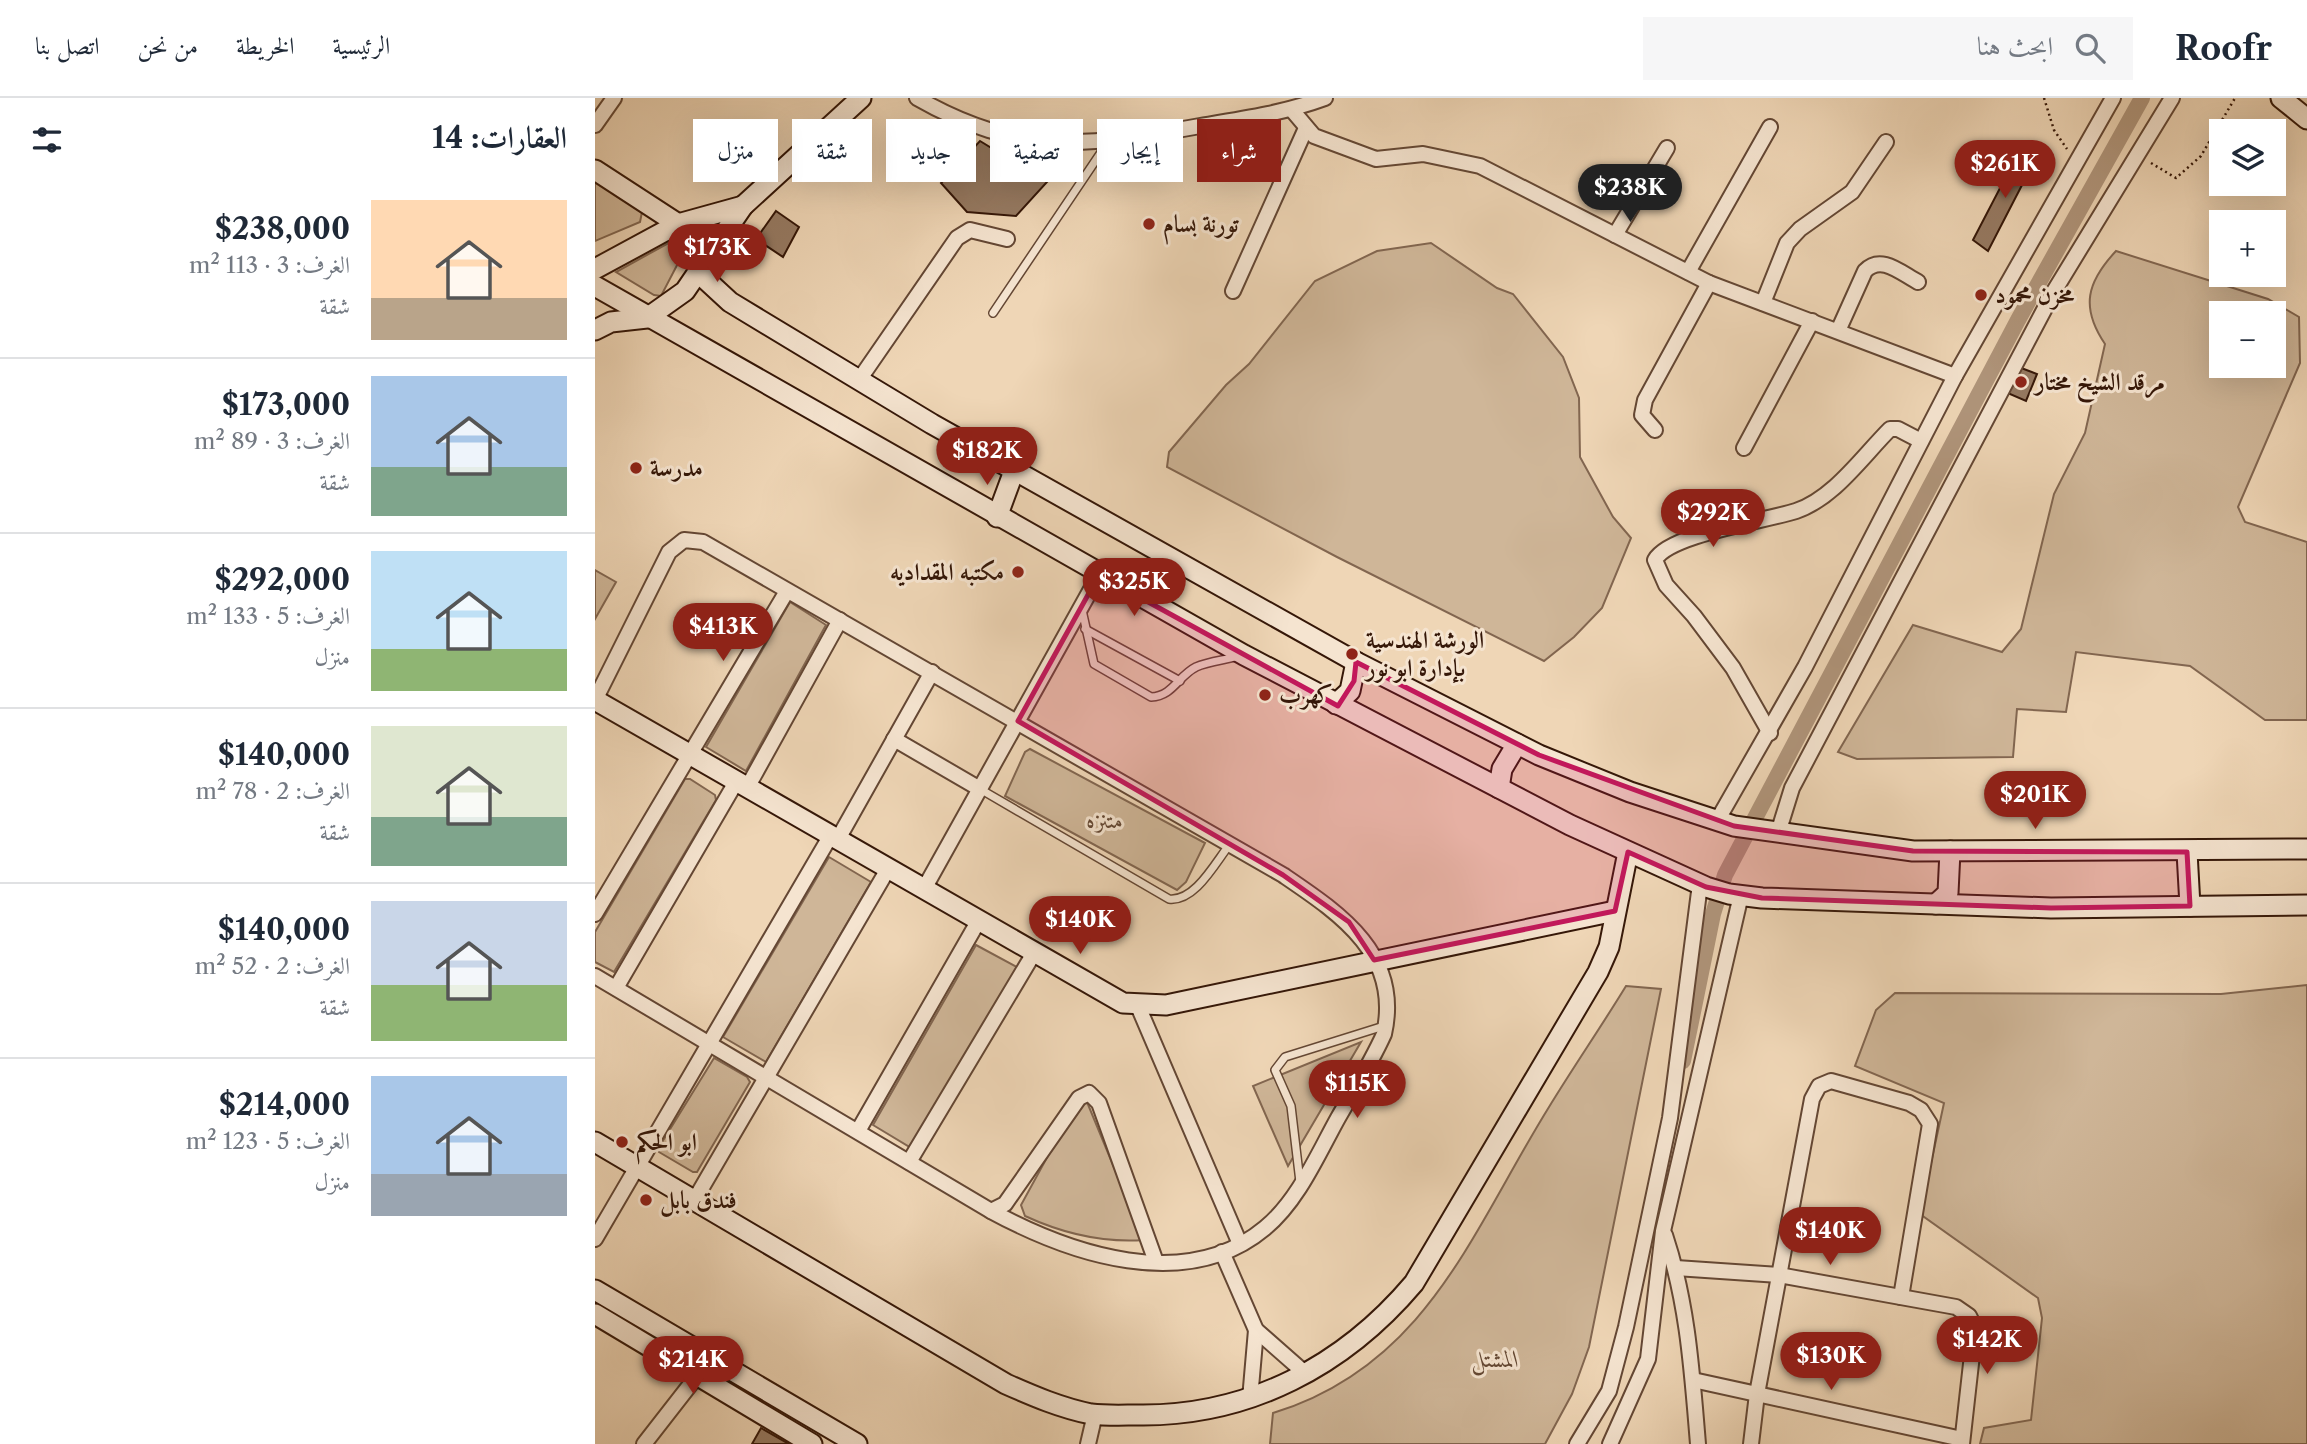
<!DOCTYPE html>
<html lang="ar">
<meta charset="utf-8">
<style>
body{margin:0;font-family:"Libre Caslon Text",Amiri,serif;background:#f6f6f7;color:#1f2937;direction:rtl;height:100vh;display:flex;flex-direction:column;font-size:26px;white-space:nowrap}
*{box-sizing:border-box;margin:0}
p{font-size:23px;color:#747a83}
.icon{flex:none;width:38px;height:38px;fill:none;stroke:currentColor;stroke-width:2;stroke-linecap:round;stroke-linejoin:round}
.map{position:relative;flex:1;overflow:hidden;direction:ltr}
.details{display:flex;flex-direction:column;background:#fff;width:595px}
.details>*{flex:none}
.guide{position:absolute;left:21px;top:21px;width:665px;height:63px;direction:rtl;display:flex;gap:14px}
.controls{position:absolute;left:1614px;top:21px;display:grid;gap:14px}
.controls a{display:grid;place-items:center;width:77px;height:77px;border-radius:0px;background:#fff;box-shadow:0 7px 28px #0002;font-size:35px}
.price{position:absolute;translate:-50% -60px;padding:0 16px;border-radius:24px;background:#8f2418;color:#fff;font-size:23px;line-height:46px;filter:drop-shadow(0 2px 4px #0008)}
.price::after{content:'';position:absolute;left:50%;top:42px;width:21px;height:16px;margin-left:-10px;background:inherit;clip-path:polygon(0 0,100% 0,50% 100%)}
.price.selected{background:#222;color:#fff}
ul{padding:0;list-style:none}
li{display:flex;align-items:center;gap:21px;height:175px;padding:0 28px}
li+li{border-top:2px solid #e0e1e3}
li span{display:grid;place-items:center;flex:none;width:196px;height:140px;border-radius:0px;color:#555}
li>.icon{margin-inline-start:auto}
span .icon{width:84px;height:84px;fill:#fffc;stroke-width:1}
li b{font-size:30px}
h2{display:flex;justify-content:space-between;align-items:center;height:84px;padding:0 28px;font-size:30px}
.pill{padding:0 24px;border-radius:0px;background:#fff;box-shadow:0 7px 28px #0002;font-size:24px;line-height:63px}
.pill.selected{background:#8f2418;color:#fff}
header{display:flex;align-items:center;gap:42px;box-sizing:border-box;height:98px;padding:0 35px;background:#fff;border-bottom:2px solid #e0e1e3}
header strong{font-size:33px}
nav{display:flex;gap:38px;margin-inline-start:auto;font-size:24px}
.search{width:490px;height:63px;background:#f6f6f7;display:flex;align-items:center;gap:18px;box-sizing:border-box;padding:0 24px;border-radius:0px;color:#747a83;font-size:26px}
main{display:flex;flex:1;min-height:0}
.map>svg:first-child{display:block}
.green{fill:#cfb698;stroke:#826650;stroke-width:2;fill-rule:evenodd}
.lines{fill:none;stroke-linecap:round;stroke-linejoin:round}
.canal{stroke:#b0957b;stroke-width:16}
.building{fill:#967a62;stroke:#351708;stroke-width:2}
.lane-casing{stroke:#644734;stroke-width:10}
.street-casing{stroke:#644734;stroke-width:18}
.secondary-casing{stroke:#351708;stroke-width:23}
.path{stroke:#351708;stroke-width:2.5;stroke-dasharray:2 3.5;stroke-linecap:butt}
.lane{stroke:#f5e4d0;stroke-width:7}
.street{stroke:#f5e4d0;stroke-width:14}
.secondary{stroke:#f5e4d0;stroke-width:19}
.marked{fill:#c2185b;fill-opacity:0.2;stroke:#c2185b;stroke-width:5;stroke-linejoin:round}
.poi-dot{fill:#8f2418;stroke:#f5e4d0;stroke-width:2.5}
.labels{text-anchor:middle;stroke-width:6;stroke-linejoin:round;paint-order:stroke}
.poi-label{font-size:24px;font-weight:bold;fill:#351708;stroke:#f5e4d0;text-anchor:start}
.park-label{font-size:24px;font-style:italic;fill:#634733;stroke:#f5e4d0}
</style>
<header>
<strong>Roofr</strong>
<div class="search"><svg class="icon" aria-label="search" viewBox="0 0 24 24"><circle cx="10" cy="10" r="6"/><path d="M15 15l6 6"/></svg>ابحث هنا</div>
<nav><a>الرئيسية</a><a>الخريطة</a><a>من نحن</a><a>اتصل بنا</a></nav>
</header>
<main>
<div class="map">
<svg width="1712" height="1346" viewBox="0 0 1712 1346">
<rect width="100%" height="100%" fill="#efd6b6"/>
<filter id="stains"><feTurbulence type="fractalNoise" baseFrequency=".00286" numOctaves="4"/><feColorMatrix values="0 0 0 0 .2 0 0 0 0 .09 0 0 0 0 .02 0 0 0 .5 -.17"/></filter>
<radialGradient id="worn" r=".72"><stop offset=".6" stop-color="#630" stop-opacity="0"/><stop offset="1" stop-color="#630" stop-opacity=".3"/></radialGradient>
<g class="green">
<path d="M0,80L47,114L45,124L0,143Z"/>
<path d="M79,142L92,148L66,198L59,197L21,174Z"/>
<path d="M836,145L902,190L918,196L968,259L984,300L985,359L1018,419L1036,440L1007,510L979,539L949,563L742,459L572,369L574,354L631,287L654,266L720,183L782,153Z"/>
<path d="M1521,153L1673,201L1704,219L1705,265L1643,409L1650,424L1712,444V622H1670L1595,568L1481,554L1471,614L1422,611L1418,659L1262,661L1243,654L1318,527L1407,554L1426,531L1459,396L1490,335L1510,246C1485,209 1492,184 1521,153ZM1626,215H1678V268H1626Z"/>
<path d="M0,472L21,484L0,521Z"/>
<path d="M195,504L231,527L151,673L111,649Z"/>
<path d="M435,651L610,745L591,784L582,792L410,698L430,654Z"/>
<path d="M90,681H95L120,697L121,702L19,874L0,864V834Z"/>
<path d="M234,759L276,784L171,964L128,939Z"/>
<path d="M381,847L422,869L318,1051L278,1027Z"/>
<path d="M1712,887V1346H1385L1389,1330L1436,1322L1447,1220L1443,1200L1325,1116L1349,1005L1260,968L1281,912L1300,895L1626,896Z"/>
<path d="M1031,888L1066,891L994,1249L977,1296L950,1346H675L678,1315C832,1268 877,1133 954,1009C979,968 1006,929 1031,888Z"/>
<path d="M766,944L693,1068L658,988Z"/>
<path d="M119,960L152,979L155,984L102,1074H98L64,1054V1049Z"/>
<path d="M492,1004L549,1142C507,1145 469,1136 430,1118L426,1107L478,1012Z"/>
</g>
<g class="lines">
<path class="canal" d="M1088,963L1118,816L1130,777L1423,222L1547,0"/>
</g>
<g class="building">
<path d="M385,43L452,84L421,118L372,114L346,85Z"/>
<path d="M1439,49L1444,54L1393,153L1378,142L1417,67L1427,56L1434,58Z"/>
<path d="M181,113L204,129L188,159L161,141Z"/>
<path d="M1421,268L1442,276L1431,303L1408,293Z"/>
<path d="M166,1330L194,1346H157Z"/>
</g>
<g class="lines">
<g class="lane-casing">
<g id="lane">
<path d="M398,215L513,44"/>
<path d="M487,512L499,566L556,599C578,598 583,578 601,569C614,563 631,562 644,558"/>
<path d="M490,531L585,583"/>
<path d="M385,691L574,801C600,804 620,765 635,746"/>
<path d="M705,1084L696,1008L680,972L690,959L789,928"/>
</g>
</g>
<g class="street-casing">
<g id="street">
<path d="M322,0C425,59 494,48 605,28C648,21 689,15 730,0"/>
<path d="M697,12L719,38L781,61L828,56L885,68L1114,185L1360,278"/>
<path d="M0,27L19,0"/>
<path d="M1020,137L1072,50"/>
<path d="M1093,174L1175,29"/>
<path d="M638,193L711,30"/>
<path d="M1168,205L1192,145L1205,131L1257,94L1291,44"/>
<path d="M1243,233L1270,173C1286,156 1306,175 1323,184"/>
<path d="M264,282L362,140L375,132L412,141"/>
<path d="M1060,332L1047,317L1050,302L1114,185"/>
<path d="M1149,350L1217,223"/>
<path d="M0,602L74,454L89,442L108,444L688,777C744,815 807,856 789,936C776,965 759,992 743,1020C723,1056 703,1103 670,1130C591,1196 475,1156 396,1113"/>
<path d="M1175,635L1138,570L1099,518L1071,487L1060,462C1074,436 1171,423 1201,413C1239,400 1267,359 1295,331H1303L1326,343"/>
<path d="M299,641L385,691"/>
<path d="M152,690L245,522"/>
<path d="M1122,723L1210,569L1360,278L1518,0"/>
<path d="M1183,735L1197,690L1458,195L1577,0"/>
<path d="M243,741L337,574"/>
<path d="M329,791L504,477"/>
<path d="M0,816L192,493"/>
<path d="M0,878L396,1113L410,1106L484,1000L494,995L504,1005L561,1164"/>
<path d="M21,890L141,684"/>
<path d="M543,908L645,1146"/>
<path d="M263,1033L384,822"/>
<path d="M314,1064L439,855"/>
<path d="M99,1103L293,771"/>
<path d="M1070,1137C1093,1206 1097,1275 1103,1346"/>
<path d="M0,1141L236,737"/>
<path d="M627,1154L661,1232L711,1276"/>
<path d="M1081,1170L1184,1177L1361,1209L1374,1218L1380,1230L1367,1346"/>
<path d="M1098,1282L1367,1341"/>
<path d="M655,1301L661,1232"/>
<path d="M49,1346L116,1260"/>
<path d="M493,1346L500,1316"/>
<path d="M982,1346L1014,1293L1031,1229L1075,1020L1105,786"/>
<path d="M1015,1346L1053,1261L1068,1133L1146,797"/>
<path d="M1156,1346L1162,1296L1217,1001L1224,988L1236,983L1314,1005L1326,1012L1335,1026L1306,1199"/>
</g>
</g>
<g class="secondary-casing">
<g id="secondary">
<path d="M1686,0L1712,21"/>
<path d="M0,72L83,126L96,148L109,180L135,204L337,326L761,564L944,657L1035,694L1139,728L1318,753L1712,751"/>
<path d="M0,171L83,126L148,108"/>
<path d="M0,188L649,557L975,727L1111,789L1134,796L1167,800L1456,810L1712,807"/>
<path d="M0,232L16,224L52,220L90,193L148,108L266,0"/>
<path d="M402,419L419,373"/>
<path d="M0,602L528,905L571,907L1020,813"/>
<path d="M741,606L755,593L761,564"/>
<path d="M904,690L907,671L922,646"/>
<path d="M1592,754L1595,808"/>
<path d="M1341,806L1353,795L1355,753"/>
<path d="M0,1044L411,1286C438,1298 466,1310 496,1316C512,1318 529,1317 545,1317C654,1318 749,1268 819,1185L1003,874L1014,849L1033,754"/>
<path d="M0,1192L262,1346"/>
<path d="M0,1216L217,1346"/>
</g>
</g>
<g class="path">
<path d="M1449,0L1459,32L1472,51"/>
<path d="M1556,65L1581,80L1606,58L1640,0"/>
</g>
<use href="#lane" class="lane"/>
<use href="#street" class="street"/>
<use href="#secondary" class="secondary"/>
</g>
<path class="marked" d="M504,477L743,608L759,583L761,564L944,657L1139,728L1318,753L1592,754L1595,808L1456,810L1167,800L1111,789L1033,754L1020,813L779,862L754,824L688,777L423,623Z"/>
<g class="poi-dot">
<circle cx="554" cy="126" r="7"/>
<circle cx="1386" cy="197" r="7"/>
<circle cx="1426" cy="284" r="7"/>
<circle cx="41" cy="370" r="7"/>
<circle cx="423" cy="474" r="7"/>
<circle cx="757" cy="556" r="7"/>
<circle cx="670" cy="597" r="7"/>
<circle cx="27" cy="1044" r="7"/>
<circle cx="51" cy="1102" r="7"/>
</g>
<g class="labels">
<g class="poi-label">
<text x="568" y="134">تورنة بسام</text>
<text x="1400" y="205">مخزن محمود</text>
<text x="1440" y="292">مرقد الشيخ مختار</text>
<text x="55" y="378">مدرسة</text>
<text x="409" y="482" text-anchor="end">مكتبه المقداديه</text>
<text x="771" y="550">الورشة الهندسية<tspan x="771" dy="28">بإدارة ابو نور</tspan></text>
<text x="684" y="605">كهرب</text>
<text x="41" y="1052">ابو الحكم</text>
<text x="65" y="1110">فندق بابل</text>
</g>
<g class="park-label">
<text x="510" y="730">متنزه</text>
<text x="900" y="1269">المشتل</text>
</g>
</g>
<rect width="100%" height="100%" filter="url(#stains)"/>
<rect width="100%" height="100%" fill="url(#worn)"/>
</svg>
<div class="controls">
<a><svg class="icon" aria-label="layers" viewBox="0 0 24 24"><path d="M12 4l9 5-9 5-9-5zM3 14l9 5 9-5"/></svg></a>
<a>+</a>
<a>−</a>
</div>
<b class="price" style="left:1410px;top:102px">$261K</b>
<b class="price selected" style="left:1035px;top:126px">$238K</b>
<b class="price" style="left:122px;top:186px">$173K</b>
<b class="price" style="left:392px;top:389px">$182K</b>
<b class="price" style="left:1118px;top:451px">$292K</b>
<b class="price" style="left:539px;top:520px">$325K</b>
<b class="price" style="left:128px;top:565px">$413K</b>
<b class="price" style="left:1440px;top:733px">$201K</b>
<b class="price" style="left:485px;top:858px">$140K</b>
<b class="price" style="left:762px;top:1022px">$115K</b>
<b class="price" style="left:1235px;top:1169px">$140K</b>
<b class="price" style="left:1392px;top:1278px">$142K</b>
<b class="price" style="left:1236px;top:1294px">$130K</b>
<b class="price" style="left:98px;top:1298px">$214K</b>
<div class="guide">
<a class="pill selected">شراء</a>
<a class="pill">إيجار</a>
<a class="pill">تصفية</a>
<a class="pill">جديد</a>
<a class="pill">شقة</a>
<a class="pill">منزل</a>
</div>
</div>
<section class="details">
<h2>العقارات: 14<svg class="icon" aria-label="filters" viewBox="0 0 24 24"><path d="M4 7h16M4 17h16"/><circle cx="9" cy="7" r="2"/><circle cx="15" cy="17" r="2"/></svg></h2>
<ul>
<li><span style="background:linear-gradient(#ffd9b3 70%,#b9a48a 0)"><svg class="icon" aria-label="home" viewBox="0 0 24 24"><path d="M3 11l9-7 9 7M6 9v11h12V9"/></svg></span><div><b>$238,000</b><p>الغرف: 3 · 113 m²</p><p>شقة</p></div></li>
<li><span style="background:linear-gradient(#a9c7e8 65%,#7fa58c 0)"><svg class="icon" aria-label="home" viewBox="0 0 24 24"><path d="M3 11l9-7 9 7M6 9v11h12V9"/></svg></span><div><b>$173,000</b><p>الغرف: 3 · 89 m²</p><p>شقة</p></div></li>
<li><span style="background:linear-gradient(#bfe0f5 70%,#8fb573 0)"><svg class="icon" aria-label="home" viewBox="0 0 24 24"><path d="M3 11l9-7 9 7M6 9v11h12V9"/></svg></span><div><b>$292,000</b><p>الغرف: 5 · 133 m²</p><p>منزل</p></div></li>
<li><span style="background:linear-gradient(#dfe7d0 65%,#7fa58c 0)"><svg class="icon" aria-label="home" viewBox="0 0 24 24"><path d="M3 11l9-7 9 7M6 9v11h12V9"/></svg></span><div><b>$140,000</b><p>الغرف: 2 · 78 m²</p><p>شقة</p></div></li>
<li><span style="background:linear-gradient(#c9d6e8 60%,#8fb573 0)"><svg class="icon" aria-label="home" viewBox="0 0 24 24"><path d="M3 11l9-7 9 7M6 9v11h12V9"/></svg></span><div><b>$140,000</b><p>الغرف: 2 · 52 m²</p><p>شقة</p></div></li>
<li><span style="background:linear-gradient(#a9c7e8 70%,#9aa5b1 0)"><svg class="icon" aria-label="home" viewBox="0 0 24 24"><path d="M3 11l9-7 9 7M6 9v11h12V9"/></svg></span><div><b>$214,000</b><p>الغرف: 5 · 123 m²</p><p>منزل</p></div></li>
</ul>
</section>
</main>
